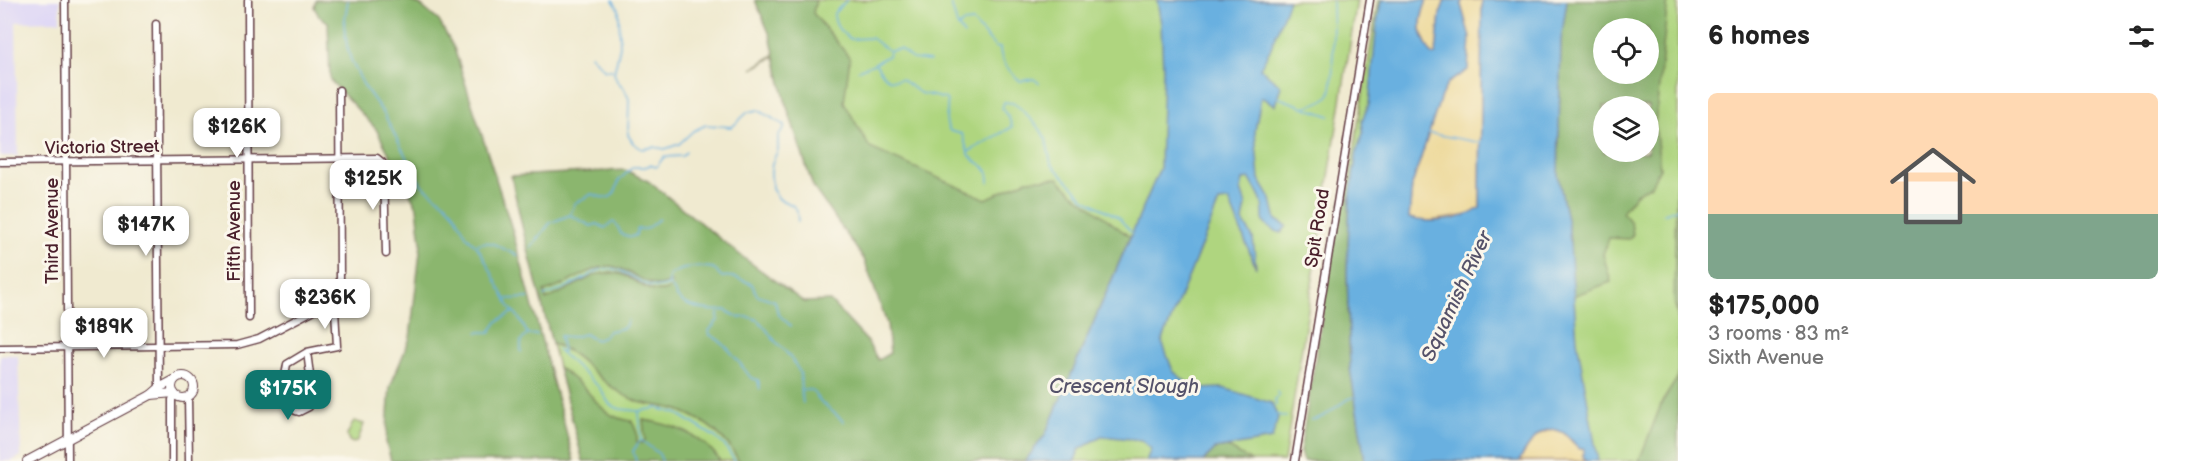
<!DOCTYPE html>
<meta charset="utf-8">
<style>
body{margin:0;font-family:"Balsamiq Sans",sans-serif;background:#f2f2f2;color:#222;height:100vh;display:flex;flex-direction:column;font-size:22px;white-space:nowrap}
*{box-sizing:border-box;margin:0}
p{font-size:20px;color:#767676}
.icon{flex:none;width:33px;height:33px;fill:none;stroke:currentColor;stroke-width:2;stroke-linecap:round;stroke-linejoin:round}
.map{position:relative;flex:1;overflow:hidden}
.details{display:flex;flex-direction:column;background:#fff;width:510px}
.details>*{flex:none}
.tools{position:absolute;left:1593px;top:18px;display:grid;gap:12px}
.tools a{display:grid;place-items:center;width:66px;height:66px;border-radius:50%;background:#fff;box-shadow:0 6px 24px #0002;font-size:30px}
.price{position:absolute;translate:-50% -51px;padding:0 14px;border-radius:12px;background:#fff;color:#222;font-size:20px;line-height:39px;filter:drop-shadow(0 2px 3px #0008)}
.price::after{content:'';position:absolute;left:50%;top:36px;width:18px;height:14px;margin-left:-9px;background:inherit;clip-path:polygon(0 0,100% 0,50% 100%)}
.price.active{background:#0f766e;color:#fff}
ul{padding:0;list-style:none}
li{display:grid;align-content:center;gap:12px;height:318px;padding:0 30px}
li+li{border-top:2px solid #e0e0e0}
li span{display:grid;place-items:center;height:186px;border-radius:9px;color:#555}
li>.icon{margin-inline-start:auto}
span .icon{width:108px;height:108px;fill:#fffc;stroke-width:1}
li b{font-size:26px}
h2{display:flex;justify-content:space-between;align-items:center;height:72px;padding:0 30px;font-size:26px}
main{display:flex;flex:1;min-height:0}
.map>svg:first-child{display:block}
.built{fill:#ddd5f6}
.green{fill:#afd57f;stroke:#7c7a55;stroke-width:1.5;fill-rule:evenodd}
.forest{fill:#8bb66e;stroke:#6a6a4c;stroke-width:1.5;fill-rule:evenodd}
.sand{fill:#eeda9e;stroke:#9c7c64;stroke-width:1.5}
.water{fill:#69b0e0;stroke:#5a6886;stroke-width:1.5}
.lines{fill:none;stroke-linecap:round;stroke-linejoin:round}
.stream{stroke:#69b0e0;stroke-width:1.5}
.minor-casing{stroke:#633d44;stroke-width:9}
.tertiary-casing{stroke:#633d44;stroke-width:10}
.minor{stroke:#fff;stroke-width:6}
.tertiary{stroke:#fff;stroke-width:8}
.labels{text-anchor:middle;stroke-width:6;stroke-linejoin:round;paint-order:stroke}
.street-label{font-size:18px;fill:#4a1f2b;stroke:#fbf7ec}
.water-label{font-size:20px;font-style:italic;fill:#55526a;stroke:#fbf7ec}
</style>
<main>
<div class="map">
<svg width="1678" height="461" viewBox="0 0 1678 461">
<rect width="100%" height="100%" fill="#fbf7ec"/>
<filter id="ink" filterUnits="userSpaceOnUse"><feTurbulence type="fractalNoise" baseFrequency=".0167" numOctaves="2"/><feDisplacementMap in="SourceGraphic" scale="12" xChannelSelector="R" yChannelSelector="G"/><feConvolveMatrix kernelMatrix="1 2 1 2 8 2 1 2 1" color-interpolation-filters="sRGB"/></filter>
<filter id="wash" filterUnits="userSpaceOnUse"><feTurbulence type="fractalNoise" baseFrequency=".008" numOctaves="4" result="noise"/><feDisplacementMap in="SourceGraphic" scale="24" xChannelSelector="R" yChannelSelector="G"/><feGaussianBlur stdDeviation="1.35" result="paint"/><feColorMatrix in="noise" values="0 0 0 0 0 0 0 0 0 0 0 0 0 0 0 0 0 1.4 0 .05"/><feComposite in="paint" operator="in"/></filter>
<g filter="url(#wash)">
<rect width="100%" height="100%" fill="#f0ead0"/>
<g class="built">
<path d="M0,0H60V21L16,22L18,156H0Z"/>
<path d="M0,355H18L21,456L12,461H0Z"/>
</g>
<g class="green">
<path d="M767,0H1357L1284,461H932L852,166L786,50L752,69L789,45Z"/>
<path d="M1378,0H1678V461H1304ZM1604,28H1648V74H1604ZM1604,106H1648V152H1604Z"/>
<path d="M611,266L629,270L651,284L671,281L674,285C654,303 638,276 619,273C591,268 571,293 545,300L544,292C568,286 586,268 611,266Z"/>
<path d="M552,344C577,351 592,374 612,387C619,392 628,398 636,401C650,406 667,405 681,411C706,421 727,438 739,461H720L716,455C690,437 675,425 644,420L645,440L642,443L636,442L621,420L605,412L584,388L558,367Z"/>
<path d="M354,421L364,424L358,440L353,443L349,441L347,435Z"/>
</g>
<g class="forest">
<path d="M316,0H407L420,5L439,21L454,48L512,229L574,461H391L386,442L390,387L410,338L421,243L417,207L376,129L330,80L328,22L319,16L314,7Z"/>
<path d="M755,0H816L813,13L850,58L844,102L870,148L986,199L1026,180L1058,178L1072,192L1130,237L1045,436L1025,461H739C727,438 706,421 681,411C667,405 650,406 636,401C628,398 619,392 612,387C592,374 578,351 552,344L522,226L511,176L625,170L648,181L744,258L804,302L830,301L866,340L878,360L890,353L887,324L864,259L813,187L786,104L770,35ZM611,266C629,269 641,282 659,286L671,282L673,285C655,303 638,279 621,274C613,272 605,273 597,274L546,300L544,292C568,286 586,268 611,266Z"/>
<path d="M1567,0H1668L1655,124L1660,168L1651,185L1636,194L1622,212L1631,222L1633,234L1629,239L1609,238L1603,254L1611,282L1573,296L1569,230L1558,175L1561,40ZM1604,28H1648V74H1604ZM1604,106H1648V152H1604Z"/>
<path d="M1678,175V320L1674,301L1676,188Z"/>
<path d="M1350,197L1347,272L1350,368L1365,461H1303L1300,452L1341,201Z"/>
<path d="M558,367C567,374 577,381 585,389C601,406 606,418 632,421L637,433V442L642,443L645,440L643,420C671,424 704,435 720,461H583Z"/>
<path d="M1678,377V461H1639L1662,402Z"/>
<path d="M1227,447L1251,461H1203L1215,449Z"/>
</g>
<g class="sand">
<path d="M1427,0H1445L1440,14L1436,54L1432,56C1420,32 1417,26 1427,0Z"/>
<path d="M1462,0H1482L1480,208L1469,215L1423,222L1409,218L1412,185L1441,96L1470,37L1461,5Z"/>
<path d="M1552,429L1563,432L1579,449H1584L1583,456L1585,461H1519L1535,436Z"/>
</g>
<g class="water">
<path d="M1157,0H1289L1270,50L1260,68L1281,86L1275,105L1261,97L1255,131L1259,179L1271,199L1276,220L1287,226L1281,233C1254,223 1267,219 1261,200C1259,193 1253,186 1250,179L1243,180L1241,190L1246,205L1243,221L1253,238L1256,268L1229,201L1219,202L1162,342L1173,371L1195,389L1223,388L1272,403L1278,418L1272,439L1215,449L1203,461H1146L1151,449L1141,440L1101,436L1079,450L1075,461H1025L1045,435L1160,168L1163,69L1161,24Z"/>
<path d="M1381,0H1427C1417,25 1419,33 1432,55L1436,54L1440,14L1445,0H1462L1461,5L1470,37L1468,70L1448,83L1441,96L1412,185L1409,218C1430,224 1462,221 1480,208L1482,0H1567L1561,40L1558,175L1569,230L1577,340L1598,461H1585L1583,456L1584,449H1579C1574,444 1569,435 1562,432C1542,421 1527,447 1519,461H1365L1350,368L1347,272L1350,197L1357,150L1363,133L1362,120L1369,104L1377,22Z"/>
</g>
<g class="lines">
<g class="stream">
<path d="M348,0L344,25L347,46L351,60L364,86L384,114L416,176L422,185L446,204L455,214L467,237L476,245L483,256L510,308L517,315L528,334L537,335"/>
<path d="M613,0L619,10L620,46L614,73L617,81L624,88L629,99L628,135L633,143L642,149L653,147L665,149L679,144L693,131L706,125L732,127L748,112L758,110L784,125V129L778,136V150L772,163L771,172L772,189L779,199L792,205L797,210L798,222"/>
<path d="M847,0L834,13C834,26 841,33 851,39L871,38L889,51L888,56L875,63C883,74 885,83 901,79L920,93L946,99C951,111 941,117 950,131L962,134C965,141 966,148 969,154C977,167 989,162 989,182"/>
<path d="M950,0L957,25L964,35"/>
<path d="M958,27L963,23L973,22L995,47L1000,48C1000,60 1011,73 1020,81L1034,79L1039,83"/>
<path d="M890,51L900,49L912,59L930,61"/>
<path d="M590,55L605,70H612"/>
<path d="M858,70L874,64"/>
<path d="M1277,97L1304,107C1311,105 1325,102 1329,95C1336,85 1332,16 1332,0"/>
<path d="M1306,108L1330,116"/>
<path d="M1428,133L1482,143"/>
<path d="M968,152L1012,127L1009,118L1002,109L1004,102L1013,103L1020,108L1040,129L1046,139L1051,164L1060,173L1085,199L1118,217L1132,233"/>
<path d="M571,213L575,203L592,194C609,201 615,199 619,180L633,167H645L650,165L656,167L664,157L682,156L686,152"/>
<path d="M1663,214L1678,208"/>
<path d="M478,244C494,238 504,252 518,255"/>
<path d="M531,248L550,223L570,215L591,226L597,224L605,228L613,222L617,225L621,234L631,237L636,235L637,229H646L659,219"/>
<path d="M544,296C556,293 568,286 579,281C592,275 596,268 613,269C633,271 648,295 669,285"/>
<path d="M507,299L529,298"/>
<path d="M718,313V320L709,331L710,335C726,342 740,364 751,378L758,380L760,389"/>
<path d="M791,326L778,314L775,301L764,297H760L757,295L752,284C742,280 732,275 722,277L713,268C698,266 682,266 669,276V285C675,289 675,296 680,300C688,308 715,312 725,310L740,318C759,312 766,331 776,342C785,350 793,360 799,371C802,376 800,384 801,390H812C822,407 832,409 844,422"/>
<path d="M477,332H490L498,321L513,312"/>
<path d="M557,349L599,387L610,405L620,409L639,411L657,408L678,414L715,437L725,446L735,461"/>
<path d="M521,352V341L527,335"/>
<path d="M563,352L560,336L572,337L585,334C599,343 598,341 609,331L624,328L628,320"/>
<path d="M801,390L803,403"/>
<path d="M1273,407L1276,405L1275,399L1279,396L1277,392"/>
<path d="M1275,414L1286,417"/>
<path d="M1311,420C1329,418 1337,402 1354,397"/>
<path d="M641,440L659,454L662,461"/>
<path d="M636,461L633,451L641,439L639,412"/>
</g>
</g>
</g>
<g filter="url(#ink)">
<g class="lines">
<g class="minor-casing">
<g id="minor">
<path d="M65,0L68,461"/>
<path d="M248,0L249,318"/>
<path d="M156,24L159,388"/>
<path d="M339,90L340,279"/>
<path d="M0,162L377,158L382,162L384,167L386,254"/>
<path d="M0,348L237,345L259,339L322,306H330L335,310L337,346L307,352L287,364C284,381 279,407 299,412L309,407L313,398L307,352"/>
<path d="M188,397L189,461"/>
<path d="M172,461V400L174,394"/>
<path d="M1295,461L1370,0"/>
</g>
</g>
<g class="tertiary-casing">
<g id="tertiary">
<circle cx="183" cy="387" r="11"/>
<path d="M151,395L174,393"/>
<path d="M27,461L151,395L159,388L174,380"/>
</g>
</g>
<use href="#minor" class="minor"/>
<use href="#tertiary" class="tertiary"/>
</g>
</g>
<g class="labels">
<g class="street-label">
<text transform="translate(102 147) rotate(-1)" y="6">Victoria Street</text>
<text transform="translate(1317 228) rotate(-81)" y="6">Spit Road</text>
<text transform="translate(52 231) rotate(-90)" y="6">Third Avenue</text>
<text transform="translate(234 231) rotate(-90)" y="6">Fifth Avenue</text>
</g>
<g class="water-label">
<text transform="translate(1456 296) rotate(-65)" y="7">Squamish River</text>
<text x="1124" y="393">Crescent Slough</text>
</g>
</g>
</svg>
<div class="tools">
<a><svg class="icon" aria-label="locate" viewBox="0 0 24 24"><circle cx="12" cy="12" r="6"/><path d="M12 2v4M12 18v4M2 12h4M18 12h4"/></svg></a>
<a><svg class="icon" aria-label="layers" viewBox="0 0 24 24"><path d="M12 4l9 5-9 5-9-5zM3 14l9 5 9-5"/></svg></a>
</div>
<b class="price" style="left:237px;top:159px">$126K</b>
<b class="price" style="left:373px;top:211px">$125K</b>
<b class="price" style="left:146px;top:257px">$147K</b>
<b class="price" style="left:325px;top:330px">$236K</b>
<b class="price" style="left:104px;top:359px">$189K</b>
<b class="price active" style="left:288px;top:421px">$175K</b>
</div>
<section class="details">
<h2>6 homes<svg class="icon" aria-label="filters" viewBox="0 0 24 24"><path d="M4 7h16M4 17h16"/><circle cx="9" cy="7" r="2"/><circle cx="15" cy="17" r="2"/></svg></h2>
<ul>
<li><span style="background:linear-gradient(#ffd9b3 65%,#7fa58c 0)"><svg class="icon" aria-label="home" viewBox="0 0 24 24"><path d="M3 11l9-7 9 7M6 9v11h12V9"/></svg></span><div><b>$175,000</b><p>3 rooms · 83 m²</p><p>Sixth Avenue</p></div></li>
</ul>
</section>
</main>
